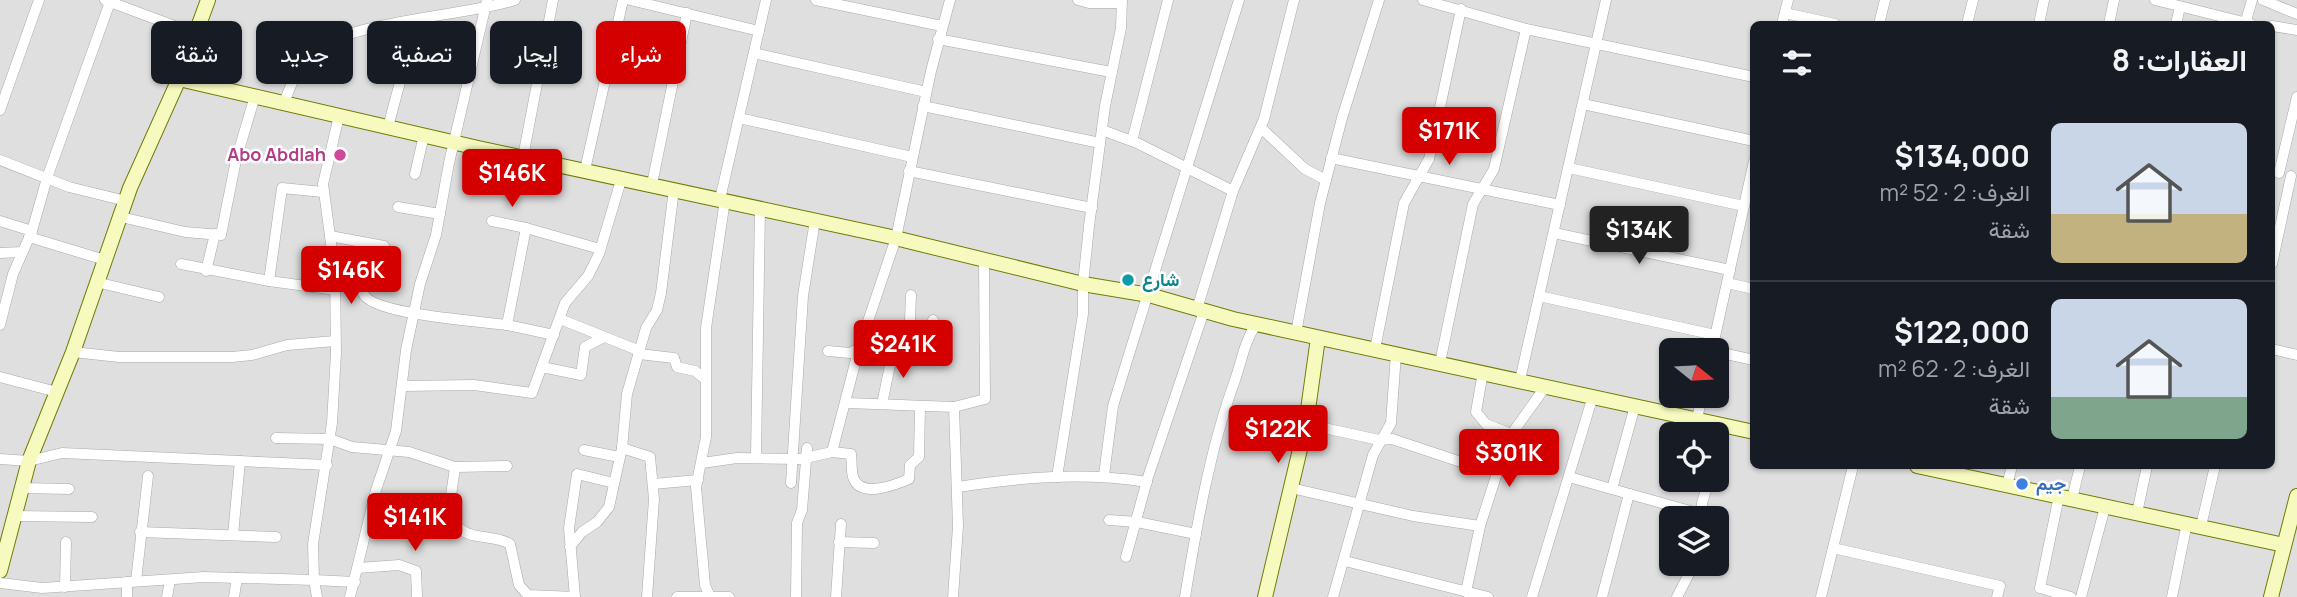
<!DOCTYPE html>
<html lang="ar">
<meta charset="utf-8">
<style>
body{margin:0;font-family:Manrope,Vazirmatn,sans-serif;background:#242831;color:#f1f3f6;direction:rtl;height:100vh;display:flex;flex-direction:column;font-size:26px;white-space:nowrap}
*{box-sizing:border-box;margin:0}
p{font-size:23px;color:#9ea1a6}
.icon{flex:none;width:38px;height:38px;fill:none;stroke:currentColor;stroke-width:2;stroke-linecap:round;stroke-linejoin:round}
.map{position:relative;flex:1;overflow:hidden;direction:ltr}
.details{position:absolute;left:1750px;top:21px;width:525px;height:448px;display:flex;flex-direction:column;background:#171b24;border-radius:10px;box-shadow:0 2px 5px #0004;direction:rtl}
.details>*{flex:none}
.hud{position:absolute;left:21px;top:21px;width:665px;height:63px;direction:rtl;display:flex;gap:14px}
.needle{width:46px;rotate:108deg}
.buttons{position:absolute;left:1659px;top:338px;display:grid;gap:14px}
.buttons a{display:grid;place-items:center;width:70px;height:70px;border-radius:10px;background:#171b24;box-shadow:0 2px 5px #0004;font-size:35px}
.price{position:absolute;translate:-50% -60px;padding:0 16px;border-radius:7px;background:#d40000;color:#fff;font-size:23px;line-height:46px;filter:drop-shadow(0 2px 4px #0008)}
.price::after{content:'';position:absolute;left:50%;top:42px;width:21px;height:16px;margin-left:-10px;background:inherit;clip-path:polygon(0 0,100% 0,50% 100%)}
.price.active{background:#222;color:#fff}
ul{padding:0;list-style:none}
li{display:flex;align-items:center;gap:21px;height:175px;padding:0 28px}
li+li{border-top:2px solid #363941}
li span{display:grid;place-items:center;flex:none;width:196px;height:140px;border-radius:10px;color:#555}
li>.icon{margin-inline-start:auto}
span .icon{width:84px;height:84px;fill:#fffc;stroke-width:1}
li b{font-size:30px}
h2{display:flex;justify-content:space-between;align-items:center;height:84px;padding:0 28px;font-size:30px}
.chip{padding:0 24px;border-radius:10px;background:#171b24;box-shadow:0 2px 5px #0004;font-size:24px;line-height:63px}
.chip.active{background:#d40000;color:#fff}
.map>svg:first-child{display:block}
.residential{fill:#e0dfdf;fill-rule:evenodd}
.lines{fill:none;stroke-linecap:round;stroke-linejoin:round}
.street-casing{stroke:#a9a9a9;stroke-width:11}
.secondary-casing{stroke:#707d05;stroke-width:16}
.street{stroke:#fff;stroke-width:10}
.secondary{stroke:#f7fabf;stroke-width:14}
.hotel-dot{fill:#d1479c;stroke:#fff;stroke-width:2.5}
.culture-dot{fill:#0f9aa8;stroke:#fff;stroke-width:2.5}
.shop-dot{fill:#3f7fe0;stroke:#fff;stroke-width:2.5}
.labels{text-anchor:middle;stroke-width:5;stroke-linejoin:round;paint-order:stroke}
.hotel-label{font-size:18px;font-weight:bold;fill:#b23c85;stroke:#fff;text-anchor:end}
.culture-label{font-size:18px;font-weight:bold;fill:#0d838f;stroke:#fff;text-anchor:start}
.shop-label{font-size:18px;font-weight:bold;fill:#366cbe;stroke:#fff;text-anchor:start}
</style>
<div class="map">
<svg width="2297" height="597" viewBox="0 0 2297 597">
<rect width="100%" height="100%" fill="#f2efe9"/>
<path class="residential" d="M0,0H2297V597H0ZM1754,24H2272V466H1754ZM1671,350H1717V396H1671ZM1671,434H1717V480H1671ZM1671,518H1717V564H1671Z"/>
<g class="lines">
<g class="street-casing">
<g id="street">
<path d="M105,0L196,34"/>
<path d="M630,0L759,31"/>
<path d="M816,0L942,26"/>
<path d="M1078,0L1089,3H1121"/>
<path d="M1423,0L1526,29L1754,77"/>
<path d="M2155,0L2251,24"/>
<path d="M2263,0L2297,14"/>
<path d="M1785,13L1835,24"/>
<path d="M1782,24L1788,0"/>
<path d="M1879,24L1885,0"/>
<path d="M1967,24L1973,0"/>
<path d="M2039,24L2044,0"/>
<path d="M2109,24L2114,0"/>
<path d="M2176,24L2180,7"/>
<path d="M2245,24L2252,0"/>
<path d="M2272,26L2297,30"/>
<path d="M938,39L1111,72"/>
<path d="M754,53L926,92"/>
<path d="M284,103C291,84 298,66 314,52C348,21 465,16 515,0"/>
<path d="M1583,104L1754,141"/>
<path d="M923,106L1100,143"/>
<path d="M0,110L39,0"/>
<path d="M339,116L323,184L335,273L336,353L332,423L313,544L314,580L355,582"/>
<path d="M739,118L912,157"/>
<path d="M388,127L400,82L397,69L402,22"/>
<path d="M1261,128L1305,169L1326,180"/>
<path d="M1102,130L1137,143L1233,191"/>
<path d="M1132,141L1168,0"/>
<path d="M523,157L553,0"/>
<path d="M1331,158L1560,205"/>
<path d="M0,160L69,187L126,201"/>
<path d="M1569,168L1744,206"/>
<path d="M585,170L623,0"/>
<path d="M909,171L1092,208"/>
<path d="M2279,173L2297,97"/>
<path d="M415,174L424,135"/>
<path d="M652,184L687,13"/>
<path d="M323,192L282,188L269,281L336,290"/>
<path d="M720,199L766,0"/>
<path d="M398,207L440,214"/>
<path d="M121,217L185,232L221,235L236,160L255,96"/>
<path d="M0,221L32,231"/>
<path d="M492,221L526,228"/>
<path d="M1554,233L1730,270"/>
<path d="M330,236L384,246"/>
<path d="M29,237L105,260"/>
<path d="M372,244L363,293C371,315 482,321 507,325"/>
<path d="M0,253L22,252"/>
<path d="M181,264L269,281"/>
<path d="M2272,264L2291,176"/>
<path d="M206,271L215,234"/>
<path d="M96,282L159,297"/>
<path d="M1727,283L1754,289"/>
<path d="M1539,296L1715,335"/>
<path d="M1197,309L1233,191L1264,119L1294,0"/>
<path d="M560,319L640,351"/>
<path d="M0,325L13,274L32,231L47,178L110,2"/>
<path d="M1296,333L1320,203L1342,118L1379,0"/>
<path d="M554,335L507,325L526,228L600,249"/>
<path d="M1375,349L1404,203L1429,159L1461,9"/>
<path d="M2272,349L2297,355"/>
<path d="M1712,350L1754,161"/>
<path d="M828,351L850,353L859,348L925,351L933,320"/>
<path d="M900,351L910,320L911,295"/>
<path d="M73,352L119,357H232L252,355L287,345L335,341"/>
<path d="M1717,352L1754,360"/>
<path d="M639,354L674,358L677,367L695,371L705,379"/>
<path d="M1440,363L1473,204L1494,169L1526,29"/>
<path d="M542,367L581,375L585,347L602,338"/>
<path d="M1483,372L1476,412L1486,424L1511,434"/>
<path d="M0,377L57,392"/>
<path d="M1520,380L1606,0"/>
<path d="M403,386L474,385L532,393L565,303L588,276L599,254L622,177"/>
<path d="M847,403L954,407L958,526L953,597"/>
<path d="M882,404L893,351"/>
<path d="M954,407L985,399L984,259"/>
<path d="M1697,419L1702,396"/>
<path d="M1306,424L1379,440L1392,439L1458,461L1500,466"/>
<path d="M276,438L330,439L352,447L409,452L455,467C452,496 439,529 477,536C488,538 500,538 510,544L519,585L528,595L575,597"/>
<path d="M622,448L650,457L654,499L647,597"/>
<path d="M584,450L619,457"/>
<path d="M832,452L859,348L896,238L931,71L950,0"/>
<path d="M1717,454L1723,425"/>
<path d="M756,457L760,208"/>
<path d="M0,459L29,461L62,453L327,465"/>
<path d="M702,463L737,458L801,459L832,452L851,454C852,461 851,470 853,477C860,499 895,485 909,479L910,465L919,457L920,406"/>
<path d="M455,467L507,466"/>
<path d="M1104,475L1113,406L1239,0"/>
<path d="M1057,477L1083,314V284L1089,226L1105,106L1121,28L1122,0"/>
<path d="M1569,477L1701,514"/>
<path d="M791,483L803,296L815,220"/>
<path d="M653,484L698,480"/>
<path d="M2007,485L2012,466"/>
<path d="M958,487C1022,477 1083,472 1147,482"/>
<path d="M21,488L69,489"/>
<path d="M1291,488L1413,516L1480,526"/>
<path d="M1612,489L1635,406"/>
<path d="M2059,496L2040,588L2071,597"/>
<path d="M2072,499L2080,466"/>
<path d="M2137,513L2147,466"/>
<path d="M15,516L92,517"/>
<path d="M1702,518V503L1709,480"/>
<path d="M1109,520L1137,522L1196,534"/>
<path d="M2201,526L2215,466"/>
<path d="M140,532L276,537"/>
<path d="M233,535L240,461"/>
<path d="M839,542L874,543"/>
<path d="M570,547L582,532L597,522L609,507L622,448L627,394L646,328L657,310L661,293L674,189"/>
<path d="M1833,548L2000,586L1997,597"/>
<path d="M1126,557L1148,477L1204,311"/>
<path d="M1345,561L1488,597"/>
<path d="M358,568L399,565L416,571L417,597"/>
<path d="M136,581L148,476"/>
<path d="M0,583L42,588L204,577L314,580L317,597"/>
<path d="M65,587L66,542"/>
<path d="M1466,592L1480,526L1508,439L1546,386"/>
<path d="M127,597V582"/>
<path d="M167,597L170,580"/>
<path d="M234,597L237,578"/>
<path d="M350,597L376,490L396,431L406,350L420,284L436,235L449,163L487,0"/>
<path d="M575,597L569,528L577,474L614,483"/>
<path d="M677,597H729"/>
<path d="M710,597L705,585L696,487L706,437V328L725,200"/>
<path d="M796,597L797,523L802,510L807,448"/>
<path d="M836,597L841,524"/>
<path d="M1185,597C1197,524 1210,449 1235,380C1242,360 1244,343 1256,324"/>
<path d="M1333,597L1373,455L1391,423L1396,354"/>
<path d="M1532,597L1593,396"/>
<path d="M1602,597L1629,494"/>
<path d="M1677,597L1694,564"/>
<path d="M1821,597L1853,466"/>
<path d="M2081,597L2105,507"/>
<path d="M2172,597L2187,523"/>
</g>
</g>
<g class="secondary-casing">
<g id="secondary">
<path d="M179,79L478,148L887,236L1083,284L1149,295L1233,319L1754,432"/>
<path d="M1917,466L2284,545"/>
<path d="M0,571L29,461L73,352L130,188L179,79L208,0"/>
<path d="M1265,597L1306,424L1318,338"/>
<path d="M2271,597L2297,496"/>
</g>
</g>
<use href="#street" class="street"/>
<use href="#secondary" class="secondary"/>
</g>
<circle class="hotel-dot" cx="340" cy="155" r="7"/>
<circle class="culture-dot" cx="1128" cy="280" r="7"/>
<circle class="shop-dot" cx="2022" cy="484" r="7"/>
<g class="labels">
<g class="hotel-label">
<text x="326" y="161">Abo Abdlah</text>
</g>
<g class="culture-label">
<text x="1142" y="286">شارع</text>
</g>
<g class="shop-label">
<text x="2036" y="490">جيم</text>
</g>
</g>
</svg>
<div class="buttons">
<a><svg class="needle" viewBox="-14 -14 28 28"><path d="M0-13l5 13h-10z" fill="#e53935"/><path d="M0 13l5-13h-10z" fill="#9ea1a6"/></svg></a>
<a><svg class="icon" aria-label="locate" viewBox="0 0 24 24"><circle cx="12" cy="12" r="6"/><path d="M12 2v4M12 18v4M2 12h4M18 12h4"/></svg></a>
<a><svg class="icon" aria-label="layers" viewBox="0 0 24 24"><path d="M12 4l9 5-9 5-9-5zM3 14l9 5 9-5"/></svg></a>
</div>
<b class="price" style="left:1449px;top:167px">$171K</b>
<b class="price" style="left:512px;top:209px">$146K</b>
<b class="price active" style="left:1639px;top:266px">$134K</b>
<b class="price" style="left:351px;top:306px">$146K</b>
<b class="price" style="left:903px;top:380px">$241K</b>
<b class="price" style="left:1278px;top:465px">$122K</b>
<b class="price" style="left:1509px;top:489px">$301K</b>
<b class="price" style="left:415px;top:553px">$141K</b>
<div class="hud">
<a class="chip active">شراء</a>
<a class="chip">إيجار</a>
<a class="chip">تصفية</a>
<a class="chip">جديد</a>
<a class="chip">شقة</a>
</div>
<section class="details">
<h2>العقارات: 8<svg class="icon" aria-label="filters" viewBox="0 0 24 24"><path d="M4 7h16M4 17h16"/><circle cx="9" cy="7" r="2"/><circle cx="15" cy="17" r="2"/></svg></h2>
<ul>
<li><span style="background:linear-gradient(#c9d6e8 65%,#c2b280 0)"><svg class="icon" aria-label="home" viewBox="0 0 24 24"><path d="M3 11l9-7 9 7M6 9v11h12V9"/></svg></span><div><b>$134,000</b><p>الغرف: 2 · 52 m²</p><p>شقة</p></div></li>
<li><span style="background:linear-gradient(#c9d6e8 70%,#7fa58c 0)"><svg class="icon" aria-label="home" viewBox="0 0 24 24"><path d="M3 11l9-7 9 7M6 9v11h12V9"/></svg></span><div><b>$122,000</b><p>الغرف: 2 · 62 m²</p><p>شقة</p></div></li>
</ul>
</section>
</div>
